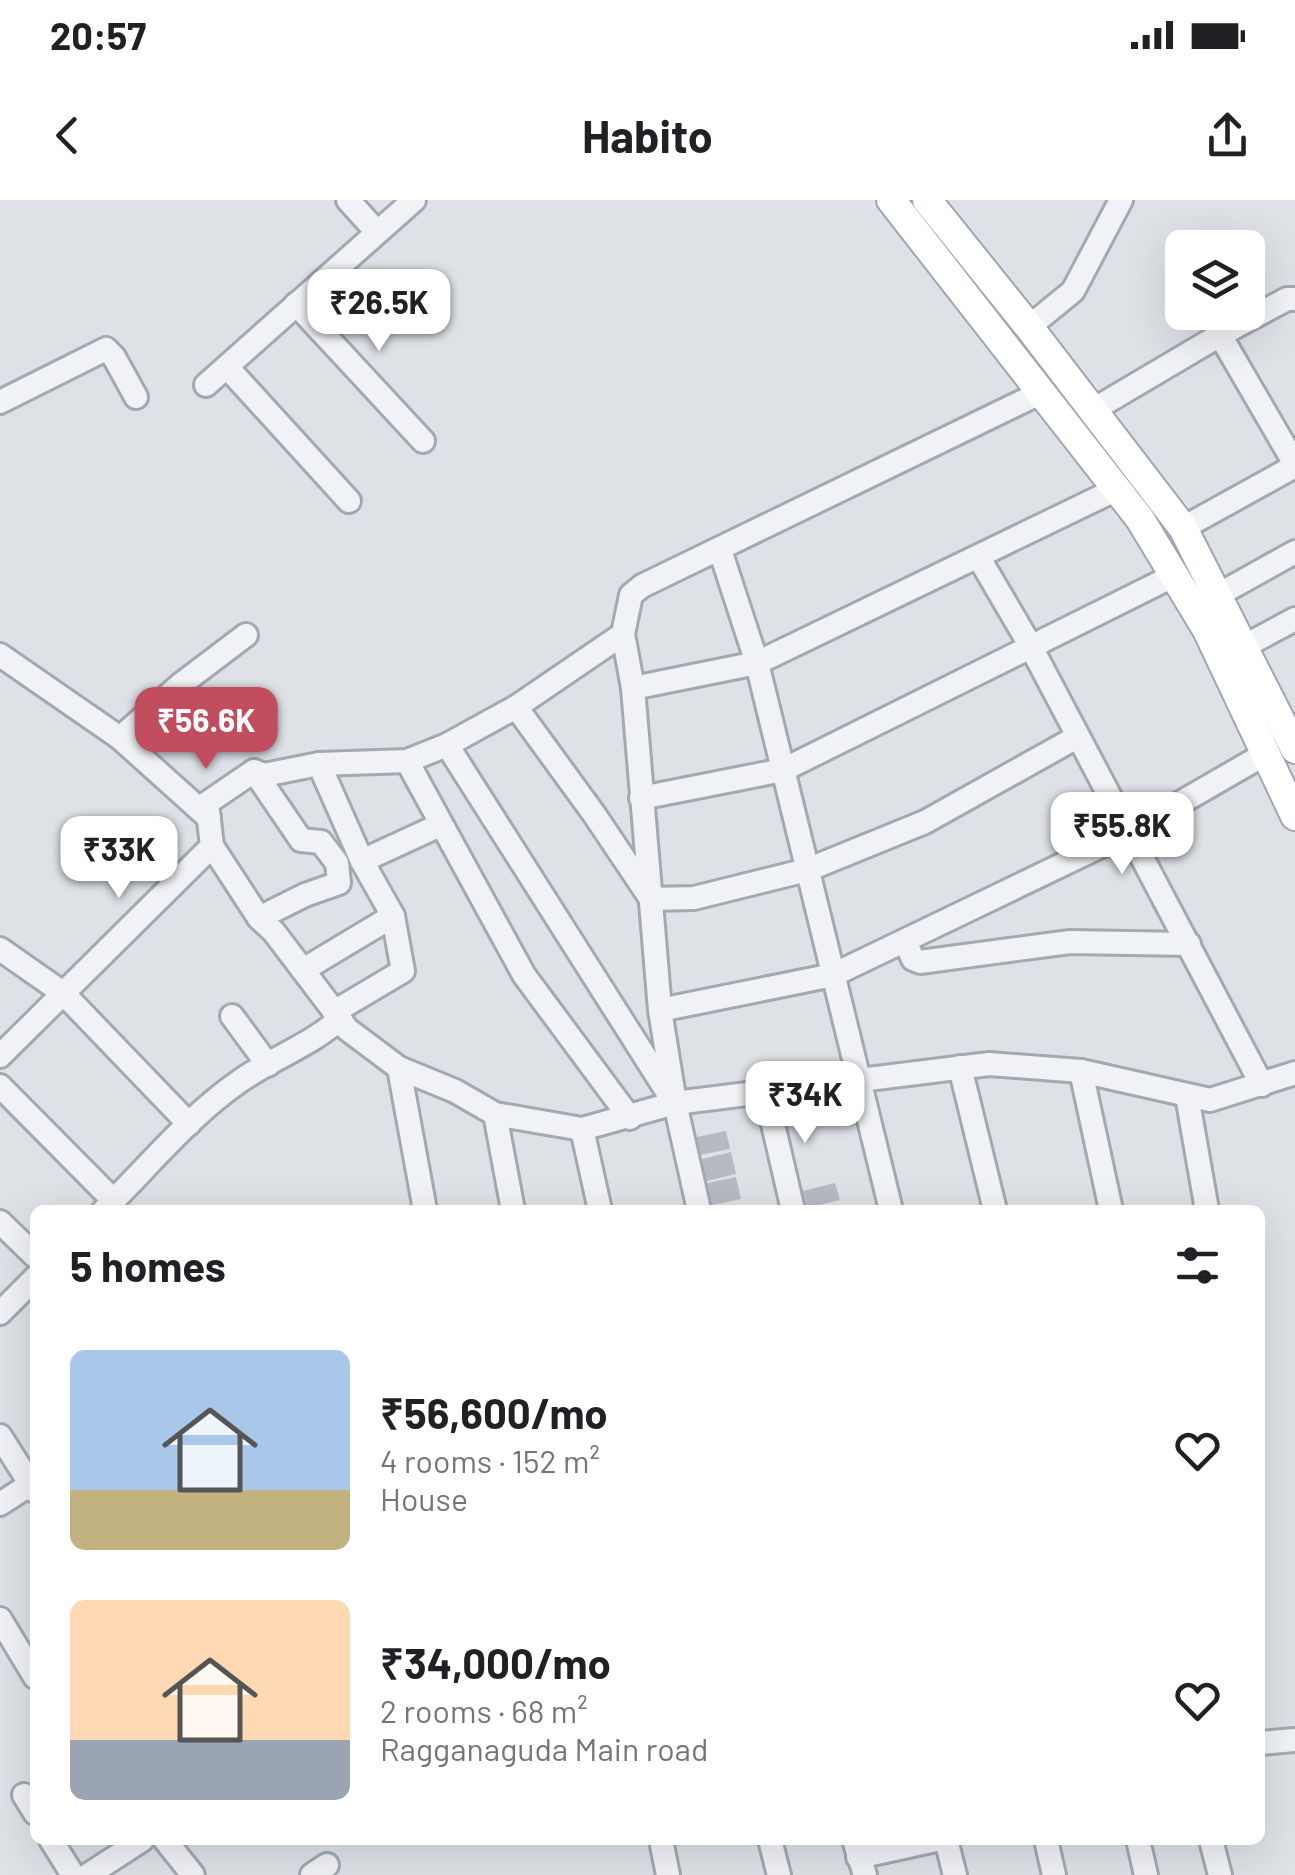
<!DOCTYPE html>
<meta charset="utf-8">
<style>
body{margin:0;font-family:Barlow,sans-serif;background:#f2f2f2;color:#202124;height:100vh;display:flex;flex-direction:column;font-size:38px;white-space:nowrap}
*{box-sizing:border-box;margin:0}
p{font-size:32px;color:#757577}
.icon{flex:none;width:55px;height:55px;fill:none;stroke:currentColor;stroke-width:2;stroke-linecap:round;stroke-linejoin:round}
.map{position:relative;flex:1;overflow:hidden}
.side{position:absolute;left:30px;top:1005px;width:1235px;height:640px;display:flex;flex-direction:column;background:#fff;border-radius:15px;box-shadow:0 10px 40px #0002}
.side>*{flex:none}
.tools{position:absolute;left:1165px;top:30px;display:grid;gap:20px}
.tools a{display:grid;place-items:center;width:100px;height:100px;border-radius:15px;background:#fff;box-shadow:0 10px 40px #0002;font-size:50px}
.price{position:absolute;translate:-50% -85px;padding:0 22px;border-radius:20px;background:#fff;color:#222;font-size:32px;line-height:65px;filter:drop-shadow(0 2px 5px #0008)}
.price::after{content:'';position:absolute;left:50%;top:60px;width:30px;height:22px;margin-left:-15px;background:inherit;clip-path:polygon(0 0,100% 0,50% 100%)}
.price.active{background:#c14e5f;color:#fff}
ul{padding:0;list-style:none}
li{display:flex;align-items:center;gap:30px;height:250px;padding:0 40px}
li span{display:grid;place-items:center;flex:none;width:280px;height:200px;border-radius:15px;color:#555}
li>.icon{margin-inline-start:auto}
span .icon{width:120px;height:120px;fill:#fffc;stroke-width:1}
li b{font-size:42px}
h2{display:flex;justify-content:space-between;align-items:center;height:120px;padding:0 40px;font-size:42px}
.status{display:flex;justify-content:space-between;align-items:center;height:70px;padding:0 50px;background:#fff;direction:ltr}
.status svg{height:28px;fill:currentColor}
header{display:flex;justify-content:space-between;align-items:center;height:130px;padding:0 40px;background:#fff;font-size:45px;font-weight:700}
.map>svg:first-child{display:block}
.building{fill:#b6bbc2}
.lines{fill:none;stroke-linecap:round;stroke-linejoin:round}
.minor-casing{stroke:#a4a8b0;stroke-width:28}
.major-casing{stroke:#9fa6b1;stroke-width:32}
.minor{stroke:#f0f2f5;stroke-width:22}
.major{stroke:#fff;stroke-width:28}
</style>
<div class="status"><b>20:57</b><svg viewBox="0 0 49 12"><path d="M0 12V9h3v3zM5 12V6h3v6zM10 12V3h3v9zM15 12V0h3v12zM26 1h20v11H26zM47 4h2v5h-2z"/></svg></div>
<header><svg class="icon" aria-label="back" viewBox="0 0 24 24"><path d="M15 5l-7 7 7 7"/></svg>Habito<svg class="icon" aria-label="share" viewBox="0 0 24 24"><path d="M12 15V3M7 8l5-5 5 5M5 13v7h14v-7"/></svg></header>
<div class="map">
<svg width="1295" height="1675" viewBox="0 0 1295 1675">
<rect width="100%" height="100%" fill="#dee1e6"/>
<g class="building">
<path d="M726,931L730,949L695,956L692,938Z"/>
<path d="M731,952L736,974L703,982L698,960Z"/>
<path d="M736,977L741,999L708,1006L703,984Z"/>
<path d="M835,983L840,1000L807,1008L803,991Z"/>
</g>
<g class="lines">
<g class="minor-casing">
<g id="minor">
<path d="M348,0L377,32"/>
<path d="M296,104L423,241"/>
<path d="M1029,127L1073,91L1121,0"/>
<path d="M1220,135L1295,264"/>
<path d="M227,167L349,301"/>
<path d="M206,185L414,0"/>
<path d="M0,202L106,149L114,157L136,197"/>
<path d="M1093,210L1220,135L1287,99H1295"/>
<path d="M1183,328L1295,266"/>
<path d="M720,350L757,463L891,1010"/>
<path d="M979,358L1030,445L1262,885"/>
<path d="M1216,396L1295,352"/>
<path d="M1243,447L1295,419"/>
<path d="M0,455L120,538L209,618"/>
<path d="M633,488L757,463L1117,289"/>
<path d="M516,507L594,614L651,699L694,698L807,670L925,622L1077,537"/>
<path d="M120,538L180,485L246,435"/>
<path d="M447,545L670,896"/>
<path d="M407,561L524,775L630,918"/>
<path d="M319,564L362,661"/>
<path d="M254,571L301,640L321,642L337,663L339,683L305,695L259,718"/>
<path d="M641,598L783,570L1175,375"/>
<path d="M905,741L913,759L920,762L1070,742L1189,744"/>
<path d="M0,749L63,793L189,924"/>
<path d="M303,770L393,716"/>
<path d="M660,810L833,775L1128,633L1265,554"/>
<path d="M334,812L403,771L393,716L362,661L440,625"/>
<path d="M232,816L268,865"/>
<path d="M340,819L274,732L259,718L212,646L207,603L254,571L264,575L319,564L407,561L447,545L516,507L623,434"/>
<path d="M0,856L212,646"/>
<path d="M960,867L995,1010"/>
<path d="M399,868L425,1010"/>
<path d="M1081,871L1111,1010"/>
<path d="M0,886L114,1001"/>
<path d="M766,894L793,1010"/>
<path d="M1187,896L1207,1010"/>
<path d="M495,914L513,1010"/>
<path d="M582,929L600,1010"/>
<path d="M104,1010C148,967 189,916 240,881C273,858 309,846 340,819L347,829L399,868L455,891L495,914L582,929L675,903L989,864L1081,871L1210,900L1295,873"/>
<path d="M699,1010L675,903L660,810L633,488L623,434L631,395L642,386L1042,192"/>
<path d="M0,1022L35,1056"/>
<path d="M0,1113L35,1078"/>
<path d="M0,1236L35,1291"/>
<path d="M0,1304L31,1284"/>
<path d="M0,1419L35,1477"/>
<path d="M1260,1543L1295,1540"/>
<path d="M24,1595L35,1613"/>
<path d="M51,1640L73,1675"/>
<path d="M165,1640L193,1675"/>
<path d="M661,1640L668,1675"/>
<path d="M770,1640L779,1675"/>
<path d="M854,1640L865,1675"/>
<path d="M946,1640L955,1675"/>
<path d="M1046,1640L1054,1675"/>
<path d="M1138,1640L1146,1675"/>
<path d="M1211,1640L1220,1675"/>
<path d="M858,1657L936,1640"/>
<path d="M88,1675L142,1640"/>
<path d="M312,1675L327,1665"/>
</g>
</g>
<g class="major-casing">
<g id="major">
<path d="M891,0L1140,319L1207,430L1295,616"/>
<path d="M927,0L1029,127L1183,328L1295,549"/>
</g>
</g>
<use href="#minor" class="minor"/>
<use href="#major" class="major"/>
</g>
</svg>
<div class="tools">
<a><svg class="icon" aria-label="layers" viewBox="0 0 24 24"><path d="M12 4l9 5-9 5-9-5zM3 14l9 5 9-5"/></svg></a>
</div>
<b class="price" style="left:379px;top:154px">₹26.5K</b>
<b class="price active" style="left:206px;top:572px">₹56.6K</b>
<b class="price" style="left:1122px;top:677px">₹55.8K</b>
<b class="price" style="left:119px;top:701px">₹33K</b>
<b class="price" style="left:805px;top:946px">₹34K</b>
<section class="side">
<h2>5 homes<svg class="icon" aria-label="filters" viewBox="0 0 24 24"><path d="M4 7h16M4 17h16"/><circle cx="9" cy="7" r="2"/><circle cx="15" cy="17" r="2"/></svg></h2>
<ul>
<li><span style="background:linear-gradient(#a9c7e8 70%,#c2b280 0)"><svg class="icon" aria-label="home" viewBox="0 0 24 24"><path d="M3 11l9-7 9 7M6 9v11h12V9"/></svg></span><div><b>₹56,600/mo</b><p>4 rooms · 152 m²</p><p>House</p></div><svg class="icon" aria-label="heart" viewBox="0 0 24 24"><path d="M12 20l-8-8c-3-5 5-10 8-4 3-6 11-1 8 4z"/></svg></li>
<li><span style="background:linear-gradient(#ffd9b3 70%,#9aa5b1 0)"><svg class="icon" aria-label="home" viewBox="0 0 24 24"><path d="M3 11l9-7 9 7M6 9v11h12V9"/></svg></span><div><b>₹34,000/mo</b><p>2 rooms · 68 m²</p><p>Ragganaguda Main road</p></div><svg class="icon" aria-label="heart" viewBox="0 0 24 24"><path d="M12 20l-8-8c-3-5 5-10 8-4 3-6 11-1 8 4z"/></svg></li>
</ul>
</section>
</div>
